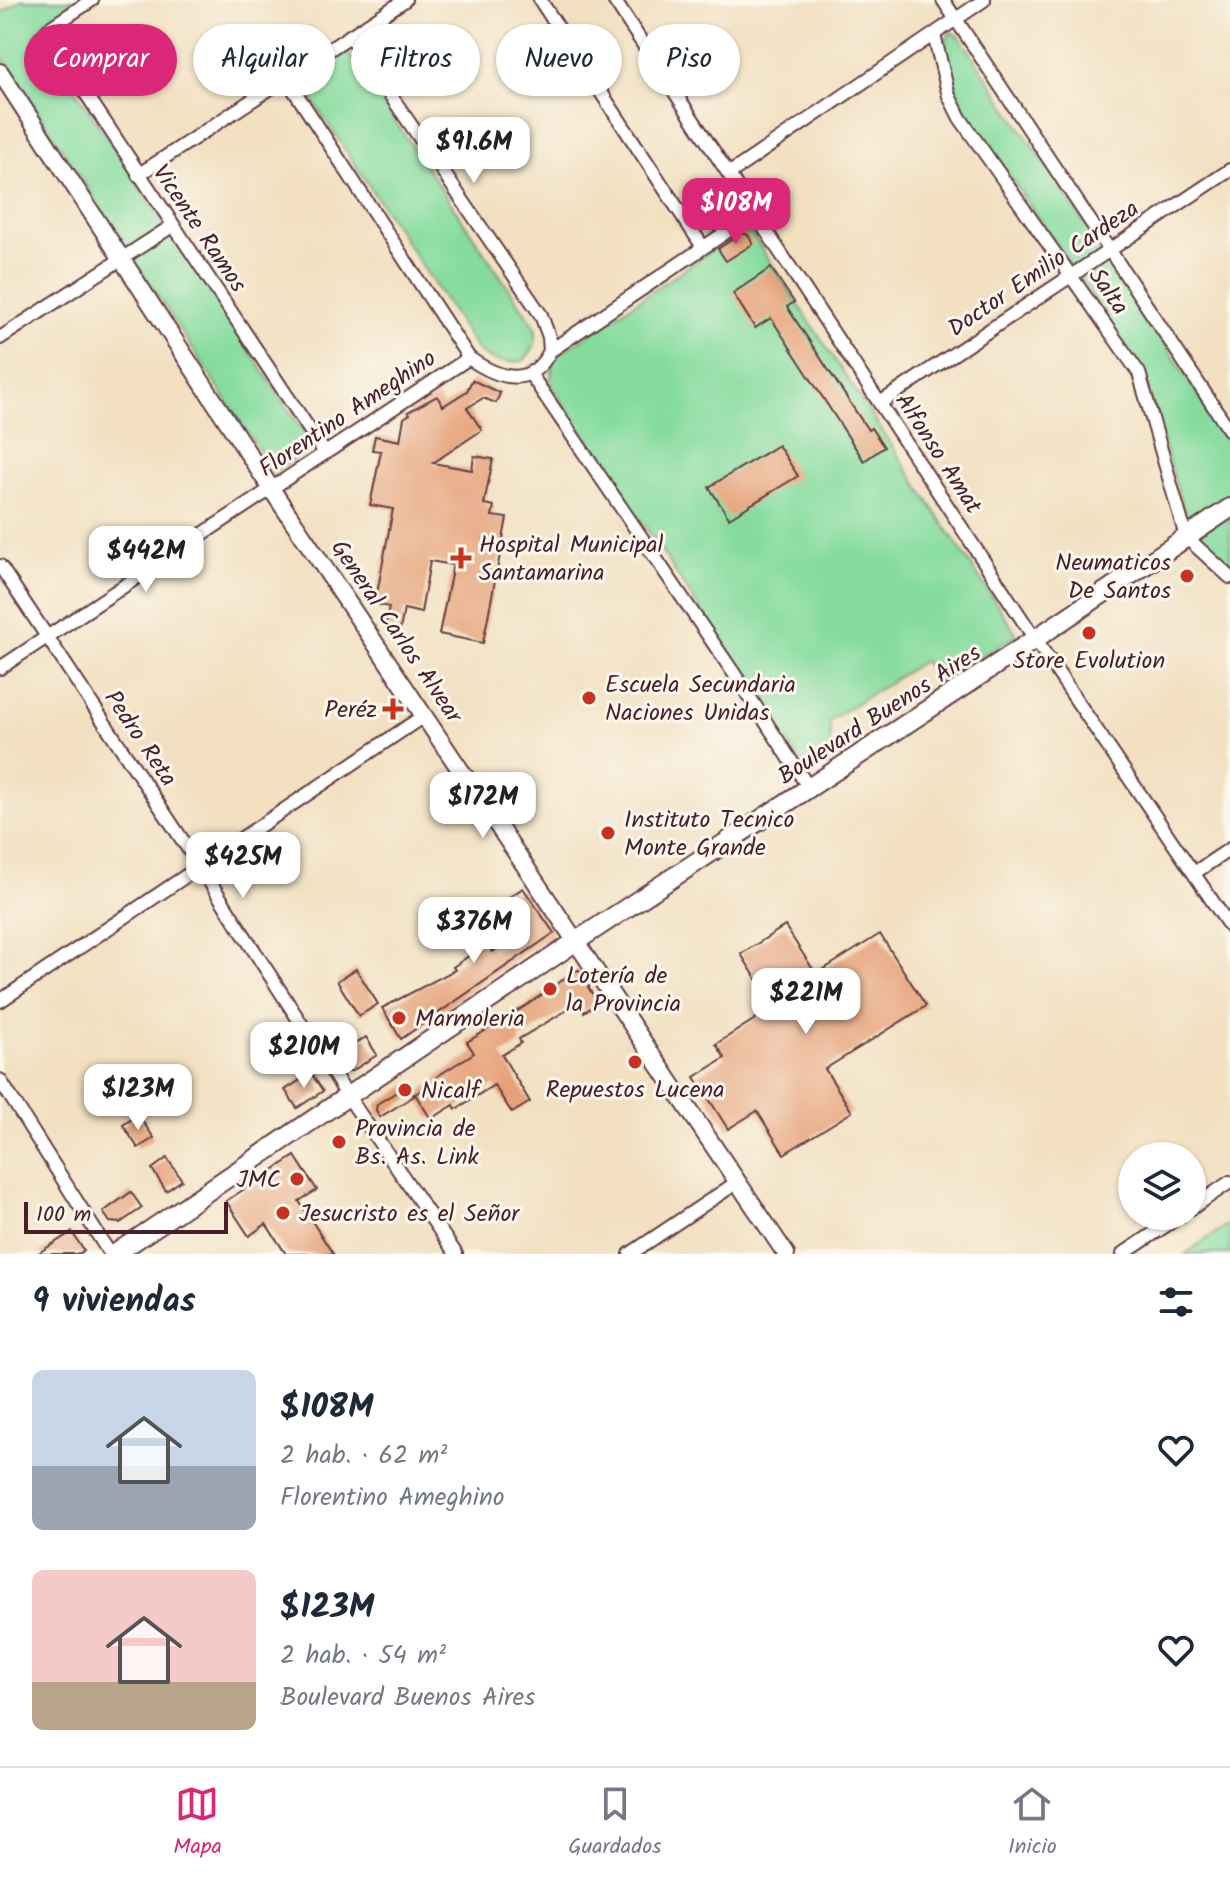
<!DOCTYPE html>
<html lang="es">
<meta charset="utf-8">
<style>
body{margin:0;font-family:Kalam,sans-serif;background:#f2f2f3;color:#1f2937;height:100vh;display:flex;flex-direction:column;font-size:30px;white-space:nowrap}
*{box-sizing:border-box;margin:0}
p{font-size:26px;color:#747a83}
.icon{flex:none;width:44px;height:44px;fill:none;stroke:currentColor;stroke-width:2;stroke-linecap:round;stroke-linejoin:round}
.map{position:relative;height:1254px;overflow:hidden}
.sheet{display:flex;flex-direction:column;background:#fff;flex:1}
.sheet>*{flex:none}
.hud{position:absolute;left:24px;top:24px;width:800px;height:72px;display:flex;gap:16px}
.controls{position:absolute;left:1118px;top:1142px;display:grid;gap:16px}
.controls a{display:grid;place-items:center;width:88px;height:88px;border-radius:50%;background:#fff;box-shadow:0 2px 6px #0004;font-size:40px}
.scale{position:absolute;left:24px;bottom:20px;width:204px;box-sizing:border-box;padding-left:8px;border:4px solid #4a1f2b;border-top:0;font-size:22px;line-height:28px;white-space:nowrap;color:#4a1f2b;-webkit-text-stroke:6px #fbf7ec;paint-order:stroke}
.price{position:absolute;translate:-50% -68px;padding:0 18px;border-radius:16px;background:#fff;color:#222;font-size:26px;line-height:52px;filter:drop-shadow(0 2px 4px #0008)}
.price::after{content:'';position:absolute;left:50%;top:48px;width:24px;height:18px;margin-left:-12px;background:inherit;clip-path:polygon(0 0,100% 0,50% 100%)}
.price.current{background:#db2777;color:#fff}
ul{padding:0;list-style:none}
li{display:flex;align-items:center;gap:24px;height:200px;padding:0 32px}
li span{display:grid;place-items:center;flex:none;width:224px;height:160px;border-radius:12px;color:#555}
li>.icon{margin-inline-start:auto}
span .icon{width:96px;height:96px;fill:#fffc;stroke-width:1}
li b{font-size:34px}
h2{display:flex;justify-content:space-between;align-items:center;height:96px;padding:0 32px;font-size:34px}
.chip{padding:0 28px;border-radius:36px;background:#fff;box-shadow:0 2px 6px #0004;font-size:28px;line-height:72px}
.chip.current{background:#db2777;color:#fff}
.tabs{display:flex;justify-content:space-around;align-items:center;height:112px;border-top:2px solid #e0e1e3;background:#fff;font-size:22px;color:#747a83}
.tabs a{display:grid;justify-items:center;gap:4px}
.tabs .current{color:#db2777}
.map>svg:first-child{display:block}
.green{fill:#85db9e;stroke:#687d64;stroke-width:2}
.building{fill:#e6a178}
.lines{fill:none;stroke-linecap:round;stroke-linejoin:round}
.minor-casing{stroke:#633c42;stroke-width:16}
.tertiary-casing{stroke:#633c42;stroke-width:20}
.secondary-casing{stroke:#633c42;stroke-width:22}
.minor{stroke:#fff;stroke-width:12}
.tertiary{stroke:#fff;stroke-width:16}
.secondary{stroke:#fff;stroke-width:18}
.poi-dot{fill:#c8321e;stroke:#fbf7ec;stroke-width:3}
.labels{text-anchor:middle;stroke-width:6;stroke-linejoin:round;paint-order:stroke}
.street-label{font-size:24px;fill:#4a1f2b;stroke:#fbf7ec}
.poi-label{font-size:24px;fill:#4a1f2b;stroke:#fbf7ec;text-anchor:start}
</style>
<div class="map">
<svg width="1230" height="1254" viewBox="0 0 1230 1254">
<rect width="100%" height="100%" fill="#fbf7ec"/>
<filter id="ink" filterUnits="userSpaceOnUse"><feTurbulence type="fractalNoise" baseFrequency=".0125" numOctaves="2"/><feDisplacementMap in="SourceGraphic" scale="16" xChannelSelector="R" yChannelSelector="G"/><feConvolveMatrix kernelMatrix="1 2 1 2 8 2 1 2 1" color-interpolation-filters="sRGB"/></filter>
<filter id="wash" filterUnits="userSpaceOnUse"><feTurbulence type="fractalNoise" baseFrequency=".006" numOctaves="4" result="noise"/><feDisplacementMap in="SourceGraphic" scale="32" xChannelSelector="R" yChannelSelector="G"/><feGaussianBlur stdDeviation="1.8" result="paint"/><feColorMatrix in="noise" values="0 0 0 0 0 0 0 0 0 0 0 0 0 0 0 0 0 1.4 0 .05"/><feComposite in="paint" operator="in"/></filter>
<g filter="url(#wash)">
<rect width="100%" height="100%" fill="#f2e0c1"/>
<g class="green">
<path d="M21,0H84L37,33L314,447L274,473L0,54V14Z"/>
<path d="M951,32L960,37L1230,442V565L1206,546L1186,519L1142,370L967,114C958,92 932,52 951,32Z"/>
<path d="M345,48L535,327C538,343 534,350 523,361C503,364 489,362 476,348L300,81L299,77Z"/>
<path d="M740,231L751,233L1017,635L940,682L923,661L830,720V753L805,768L550,383L554,358Z"/>
<path d="M1230,1223V1254H1185Z"/>
</g>
<g id="blocks">
<g class="building">
<path d="M742,233L748,235L753,244L726,261L718,249Z"/>
<path d="M771,268L794,302L787,307L868,430L871,428L884,447L864,461L771,318L755,328L733,293Z"/>
<path d="M472,380L500,393L496,403L483,398L467,408L482,430L433,463L472,470L474,456L493,459L484,504L494,506L492,516L507,518L483,643L439,634L453,565L430,561L421,613L404,609L400,630L385,627L389,607L375,604L393,509L370,505L381,451L372,450L375,436L400,441L404,418L410,414L408,412L437,396L443,406L467,391Z"/>
<path d="M778,445L798,476L729,518L709,487Z"/>
<path d="M523,888L554,933L401,1039L382,1008L455,970L453,967L470,955L465,947L482,936L492,952L511,940L490,910Z"/>
<path d="M785,926L816,974L880,934L926,1006L825,1069L852,1112L784,1154L757,1111L728,1129L695,1077L725,1058L716,1044L774,1007L741,954Z"/>
<path d="M356,969L378,1004L359,1016L337,981Z"/>
<path d="M577,970L582,971L591,985L588,987L598,1003L584,1012L579,1003L519,1039L521,1043L502,1055L530,1102L512,1113L494,1085L456,1109L454,1105L431,1119L415,1094L438,1080L436,1077L474,1053L467,1042L527,1005Z"/>
<path d="M366,1037L377,1055L352,1071H345L336,1055Z"/>
<path d="M311,1073L323,1091L297,1108L285,1090Z"/>
<path d="M408,1085L414,1096L380,1117L376,1110L377,1104Z"/>
<path d="M138,1115L154,1138L138,1148L123,1125Z"/>
<path d="M295,1156L317,1190L299,1201L333,1254H286L266,1224L249,1236L226,1201Z"/>
<path d="M167,1158L182,1180L166,1191L152,1169Z"/>
<path d="M131,1192L142,1208L120,1223L110,1222L103,1212Z"/>
<path d="M72,1232L84,1251L78,1254H37Z"/>
</g>
</g>
</g>
<g filter="url(#ink)">
<use href="#blocks" fill-opacity="0" stroke="#633c42" stroke-width="2"/>
<g class="lines">
<g class="minor-casing">
<g id="minor">
<path d="M92,0L51,27L47,31V35L325,453"/>
<path d="M540,0L703,247"/>
<path d="M614,0L1035,639L1230,927"/>
<path d="M943,0L1230,431"/>
<path d="M934,35L949,96L960,118L1139,373L1186,537L1230,577"/>
<path d="M350,36L541,315L549,337L550,351"/>
<path d="M286,78L469,358C499,379 531,389 550,351L756,212"/>
<path d="M730,173L984,0"/>
<path d="M138,175L405,0"/>
<path d="M0,338L172,226"/>
<path d="M531,375L733,672L809,788"/>
<path d="M880,403L1230,170"/>
<path d="M0,566L201,868L347,1095L456,1254"/>
<path d="M0,668L469,358"/>
<path d="M1194,873L1230,849"/>
<path d="M0,1001L425,715"/>
<path d="M0,1080L110,1254"/>
<path d="M1192,1208L1230,1182"/>
<path d="M630,1254L739,1181"/>
<path d="M1123,1254L1180,1216"/>
</g>
</g>
<g class="tertiary-casing">
<path id="tertiary" d="M0,72L272,490L786,1254"/>
</g>
<g class="secondary-casing">
<path id="secondary" d="M115,1254L575,942L1035,639L1230,508"/>
</g>
<use href="#minor" class="minor"/>
<use href="#tertiary" class="tertiary"/>
<use href="#secondary" class="secondary"/>
</g>
</g>
<g class="poi-dot">
<path d="M457 546h8v8h8v8h-8v8h-8v-8h-8v-8h8z"/>
<circle cx="1187" cy="576" r="8"/>
<circle cx="1089" cy="633" r="8"/>
<circle cx="589" cy="698" r="8"/>
<path d="M389 697h8v8h8v8h-8v8h-8v-8h-8v-8h8z"/>
<circle cx="608" cy="833" r="8"/>
<circle cx="550" cy="989" r="8"/>
<circle cx="399" cy="1018" r="8"/>
<circle cx="635" cy="1062" r="8"/>
<circle cx="405" cy="1090" r="8"/>
<circle cx="339" cy="1142" r="8"/>
<circle cx="297" cy="1179" r="8"/>
<circle cx="283" cy="1213" r="8"/>
</g>
<g class="labels">
<g class="street-label">
<text transform="translate(200 228) rotate(56)" y="8">Vicente Ramos</text>
<text transform="translate(1043 268) rotate(-34)" y="8">Doctor Emilio Cardeza</text>
<text transform="translate(1109 291) rotate(55)" y="8">Salta</text>
<text transform="translate(347 413) rotate(-34)" y="8">Florentino Ameghino</text>
<text transform="translate(939 453) rotate(57)" y="8">Alfonso Amat</text>
<text transform="translate(397 631) rotate(56)" y="8">General Carlos Alvear</text>
<text transform="translate(879 714) rotate(-33)" y="8">Boulevard Buenos Aires</text>
<text transform="translate(141 738) rotate(56)" y="8">Pedro Reta</text>
</g>
<g class="poi-label">
<text x="479" y="552">Hospital Municipal<tspan x="479" dy="28">Santamarina</tspan></text>
<text x="1171" y="570" text-anchor="end">Neumaticos<tspan x="1171" dy="28">De Santos</tspan></text>
<text x="1089" y="668" text-anchor="middle">Store Evolution</text>
<text x="605" y="692">Escuela Secundaria<tspan x="605" dy="28">Naciones Unidas</tspan></text>
<text x="377" y="717" text-anchor="end">Peréz</text>
<text x="624" y="827">Instituto Tecnico<tspan x="624" dy="28">Monte Grande</tspan></text>
<text x="566" y="983">Lotería de<tspan x="566" dy="28">la Provincia</tspan></text>
<text x="415" y="1026">Marmoleria</text>
<text x="635" y="1097" text-anchor="middle">Repuestos Lucena</text>
<text x="421" y="1098">Nicalf</text>
<text x="355" y="1136">Provincia de<tspan x="355" dy="28">Bs. As. Link</tspan></text>
<text x="281" y="1187" text-anchor="end">JMC</text>
<text x="299" y="1221">Jesucristo es el Señor</text>
</g>
</g>
</svg>
<div class="controls">
<a><svg class="icon" aria-label="layers" viewBox="0 0 24 24"><path d="M12 4l9 5-9 5-9-5zM3 14l9 5 9-5"/></svg></a>
</div>
<div class="scale">100 m</div>
<b class="price" style="left:474px;top:185px">$91.6M</b>
<b class="price current" style="left:736px;top:246px">$108M</b>
<b class="price" style="left:146px;top:594px">$442M</b>
<b class="price" style="left:483px;top:840px">$172M</b>
<b class="price" style="left:243px;top:900px">$425M</b>
<b class="price" style="left:474px;top:965px">$376M</b>
<b class="price" style="left:806px;top:1036px">$221M</b>
<b class="price" style="left:304px;top:1090px">$210M</b>
<b class="price" style="left:138px;top:1132px">$123M</b>
<div class="hud">
<a class="chip current">Comprar</a>
<a class="chip">Alquilar</a>
<a class="chip">Filtros</a>
<a class="chip">Nuevo</a>
<a class="chip">Piso</a>
</div>
</div>
<section class="sheet">
<h2>9 viviendas<svg class="icon" aria-label="filters" viewBox="0 0 24 24"><path d="M4 7h16M4 17h16"/><circle cx="9" cy="7" r="2"/><circle cx="15" cy="17" r="2"/></svg></h2>
<ul>
<li><span style="background:linear-gradient(#c9d6e8 60%,#9aa5b1 0)"><svg class="icon" aria-label="home" viewBox="0 0 24 24"><path d="M3 11l9-7 9 7M6 9v11h12V9"/></svg></span><div><b>$108M</b><p>2 hab. · 62 m²</p><p>Florentino Ameghino</p></div><svg class="icon" aria-label="heart" viewBox="0 0 24 24"><path d="M12 20l-8-8c-3-5 5-10 8-4 3-6 11-1 8 4z"/></svg></li>
<li><span style="background:linear-gradient(#f6c9c9 70%,#b9a48a 0)"><svg class="icon" aria-label="home" viewBox="0 0 24 24"><path d="M3 11l9-7 9 7M6 9v11h12V9"/></svg></span><div><b>$123M</b><p>2 hab. · 54 m²</p><p>Boulevard Buenos Aires</p></div><svg class="icon" aria-label="heart" viewBox="0 0 24 24"><path d="M12 20l-8-8c-3-5 5-10 8-4 3-6 11-1 8 4z"/></svg></li>
</ul>
</section>
<nav class="tabs">
<a class="current"><svg class="icon" aria-label="map" viewBox="0 0 24 24"><path d="M3 6l6-2 6 2 6-2v14l-6 2-6-2-6 2zM9 4v14M15 6v14"/></svg>Mapa</a>
<a><svg class="icon" aria-label="saved" viewBox="0 0 24 24"><path d="M7 4h10v16l-5-4-5 4z"/></svg>Guardados</a>
<a><svg class="icon" aria-label="home" viewBox="0 0 24 24"><path d="M3 11l9-7 9 7M6 9v11h12V9"/></svg>Inicio</a>
</nav>
